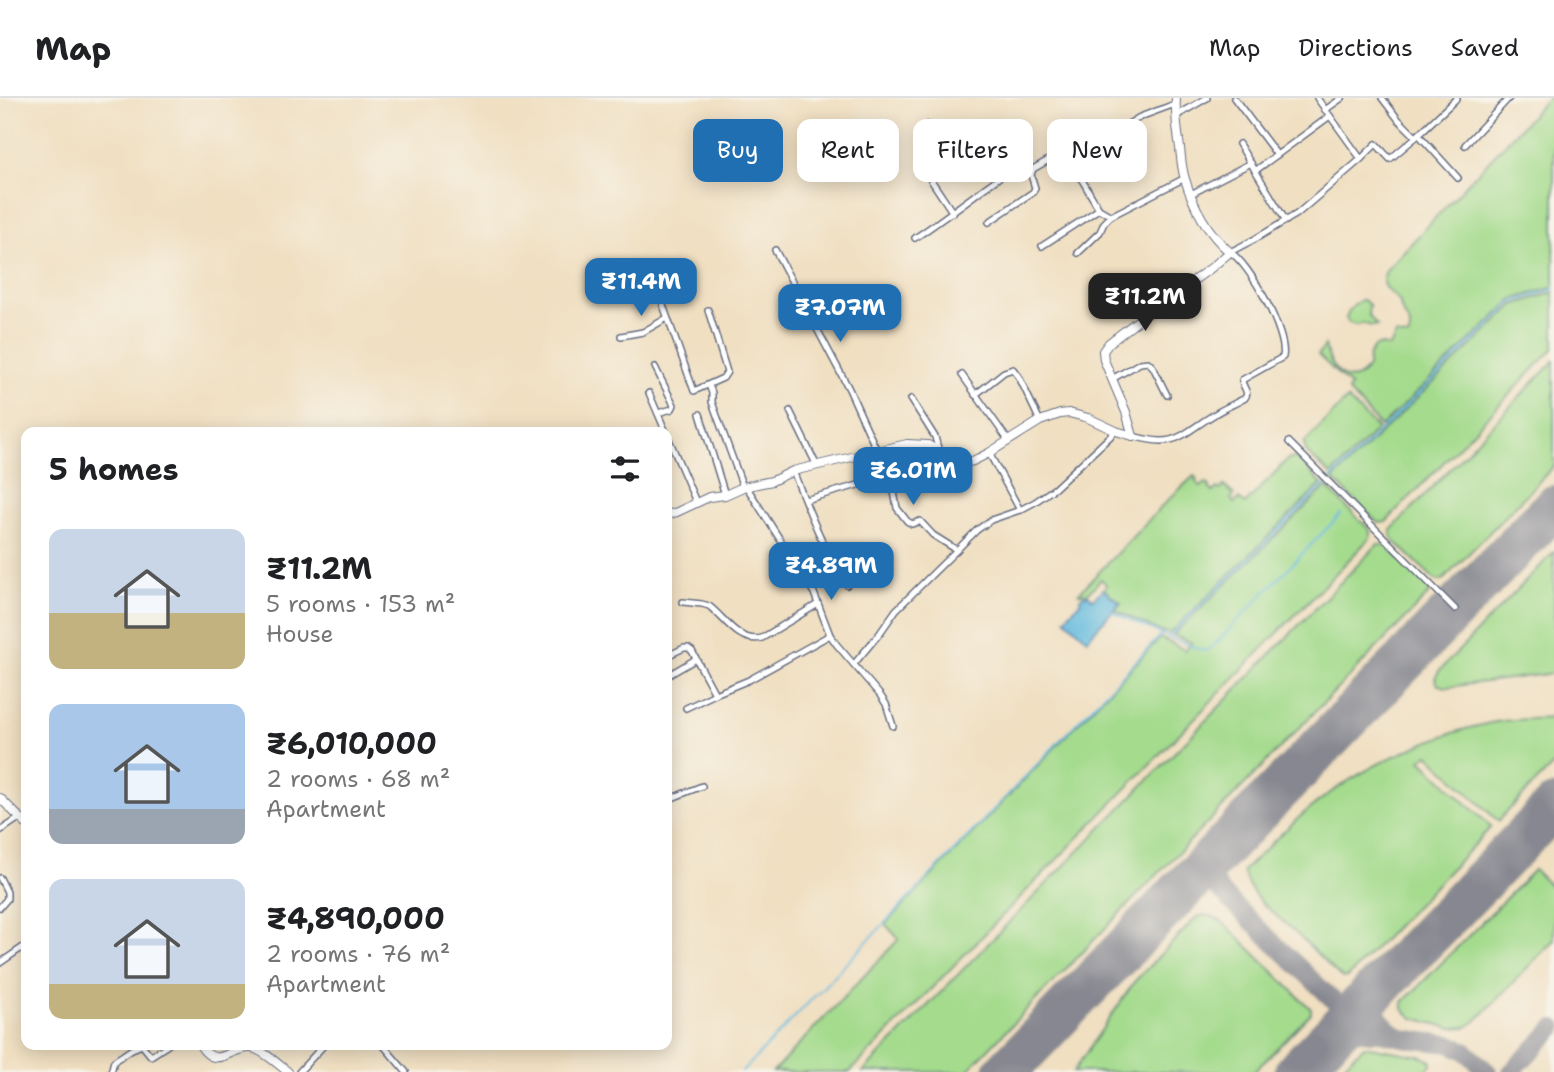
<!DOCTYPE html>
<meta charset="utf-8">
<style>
body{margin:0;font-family:"Shantell Sans",sans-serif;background:#f6f6f6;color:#202124;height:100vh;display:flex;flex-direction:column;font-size:26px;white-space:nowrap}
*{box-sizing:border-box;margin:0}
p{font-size:23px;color:#757577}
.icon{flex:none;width:38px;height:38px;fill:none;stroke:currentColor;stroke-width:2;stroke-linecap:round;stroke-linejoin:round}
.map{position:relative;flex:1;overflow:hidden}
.drawer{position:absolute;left:21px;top:329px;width:651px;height:623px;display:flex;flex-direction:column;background:#fff;border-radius:14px;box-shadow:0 4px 18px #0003}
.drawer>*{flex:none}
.banner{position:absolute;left:693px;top:21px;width:665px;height:63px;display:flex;gap:14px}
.price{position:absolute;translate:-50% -60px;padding:0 16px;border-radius:14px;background:#1f6fb2;color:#fff;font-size:23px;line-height:46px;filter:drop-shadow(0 2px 4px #0008)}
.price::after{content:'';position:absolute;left:50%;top:42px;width:21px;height:16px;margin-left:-10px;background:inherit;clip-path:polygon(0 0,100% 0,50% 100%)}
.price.on{background:#222;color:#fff}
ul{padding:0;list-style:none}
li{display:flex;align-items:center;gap:21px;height:175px;padding:0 28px}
li span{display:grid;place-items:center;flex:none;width:196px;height:140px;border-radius:14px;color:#555}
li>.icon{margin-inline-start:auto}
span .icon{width:84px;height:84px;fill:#fffc;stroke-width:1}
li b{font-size:30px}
h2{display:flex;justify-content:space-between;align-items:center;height:84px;padding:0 28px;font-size:30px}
.chip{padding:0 24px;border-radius:14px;background:#fff;box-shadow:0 4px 18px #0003;font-size:24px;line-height:63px}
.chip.on{background:#1f6fb2;color:#fff}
header{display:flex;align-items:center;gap:42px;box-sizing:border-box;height:98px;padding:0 35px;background:#fff;border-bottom:2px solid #e0e0e0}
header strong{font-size:33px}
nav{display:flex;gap:38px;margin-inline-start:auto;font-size:24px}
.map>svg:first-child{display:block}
.green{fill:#a4db8d;stroke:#608576;stroke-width:2}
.water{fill:#61b9de;stroke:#3e749e;stroke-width:2}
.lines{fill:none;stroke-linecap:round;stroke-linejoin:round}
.stream{stroke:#61b9de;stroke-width:2}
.taxiway{stroke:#868790;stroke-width:18}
.runway{stroke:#868790;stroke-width:44}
.street-casing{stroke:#666d81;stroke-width:8}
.secondary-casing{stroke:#666d81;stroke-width:10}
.street{stroke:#fff;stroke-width:5}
.secondary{stroke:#fff;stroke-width:8}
</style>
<header>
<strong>Map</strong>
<nav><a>Map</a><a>Directions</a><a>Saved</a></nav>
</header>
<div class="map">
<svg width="1554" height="974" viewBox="0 0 1554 974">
<rect width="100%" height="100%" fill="#f7f3e8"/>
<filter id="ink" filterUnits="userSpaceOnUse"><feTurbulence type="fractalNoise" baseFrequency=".0143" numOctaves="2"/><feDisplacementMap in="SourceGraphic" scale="14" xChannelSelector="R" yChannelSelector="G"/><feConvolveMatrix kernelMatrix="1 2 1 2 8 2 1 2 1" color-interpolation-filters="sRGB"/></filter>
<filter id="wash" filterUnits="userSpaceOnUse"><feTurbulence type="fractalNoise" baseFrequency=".00686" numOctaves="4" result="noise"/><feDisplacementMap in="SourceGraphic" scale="28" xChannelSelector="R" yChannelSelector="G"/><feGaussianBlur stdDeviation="1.57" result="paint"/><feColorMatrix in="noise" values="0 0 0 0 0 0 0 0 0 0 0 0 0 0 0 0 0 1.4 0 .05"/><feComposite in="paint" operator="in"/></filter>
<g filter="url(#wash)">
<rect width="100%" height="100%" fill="#f0dfc1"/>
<g class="green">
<path d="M1548,0H1554V189L1515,201L1509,205L1381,329L1348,293L1351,289L1318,257L1325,248C1330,271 1350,296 1368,269L1369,257L1374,249L1383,247L1387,249L1390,248L1396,237L1405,239L1409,238C1413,221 1405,223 1401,211C1400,209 1401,207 1400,205C1394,192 1375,193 1387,171Z"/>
<path d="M1554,194V250L1386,424L1378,425L1333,381L1514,207Z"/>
<path d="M1361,202H1364L1370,208L1368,214L1369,218L1377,228H1371L1363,225C1357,229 1350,227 1346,221C1348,212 1353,207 1361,202Z"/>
<path d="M1554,263V368L1443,482L1438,483L1433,480L1392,441L1391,432Z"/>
<path d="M1347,301L1378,331L1331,377L1306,354L1304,345Z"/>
<path d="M1297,360L1322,386L1170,535L1161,534L1115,512L1121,505L1104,491L1107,487L1101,481L1087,496L1079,495L1166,404L1194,378L1197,381L1195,383L1201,389L1206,385L1210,388L1209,390L1213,394L1217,390L1220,392L1224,388L1234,397L1231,401L1234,405L1239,401L1245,406L1288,361Z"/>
<path d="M1326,389L1370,432V440L850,974H773L899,841L885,826L892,819L1160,540L1185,552L1192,545L1173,537Z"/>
<path d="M1378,446L1387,448L1429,490L1430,495L966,974H863Z"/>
<path d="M1554,454V575L1447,589L1438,587L1435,580L1439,573Z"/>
<path d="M1554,620V666L1498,723L1428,656L1421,662L1491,729L1348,879L1342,880C1323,862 1306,844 1287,827C1269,811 1249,798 1243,773C1264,752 1285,731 1309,711C1358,671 1428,638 1490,625C1511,621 1533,621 1554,620Z"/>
<path d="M1534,772L1554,791V842L1476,923L1467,929L1451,930L1413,920L1403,911V904Z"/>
<path d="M1204,817L1211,818L1224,825L1311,911V915L1254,974H1073L1135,883L1197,819Z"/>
<path d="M1364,948L1420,958L1432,963V966L1425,974H1337Z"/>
</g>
<path class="water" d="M1103,491L1120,505L1087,541L1065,521L1080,504V500L1087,496L1093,501Z"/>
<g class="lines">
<g class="stream">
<path d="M1113,514L1168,539L1205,553L1210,551L1341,416"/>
<path d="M1168,539L1508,209L1514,204L1554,191"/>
<path d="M742,974L1162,536"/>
</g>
<g class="taxiway">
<path d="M1214,758C1207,772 1211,779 1220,792"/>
<path d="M1190,784L1197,780L1211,784L1334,903C1344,911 1353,921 1364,927C1389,941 1423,943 1450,946L1465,953L1488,974"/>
<path d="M1390,877C1377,892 1366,903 1381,922C1386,928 1391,933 1398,937"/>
<path d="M1328,941C1343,929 1353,933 1371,935"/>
<path d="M1511,974L1554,930"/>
</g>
<g class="runway">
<path d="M1005,974L1554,409"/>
<path d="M1296,974L1554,709"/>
</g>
</g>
</g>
<g filter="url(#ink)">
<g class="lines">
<g class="street-casing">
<g id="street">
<path d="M1234,0L1277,57"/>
<path d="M1317,0L1361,61L1376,46L1390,61L1416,39L1398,21L1382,0"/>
<path d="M1325,12L1342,0"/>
<path d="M1176,18L1207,0"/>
<path d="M927,27L960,76"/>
<path d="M1418,37L1457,0"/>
<path d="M1419,37L1458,80"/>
<path d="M1239,46L1286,123"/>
<path d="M1465,47L1509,0"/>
<path d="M1065,53L1099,111L1111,118"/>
<path d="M954,66L1002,37L1007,40L1020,65"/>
<path d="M925,73L953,115"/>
<path d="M1255,73L1330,18"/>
<path d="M1191,96L1251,65"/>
<path d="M989,124L1033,94L1035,90L1031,77L1033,71L1090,38L1122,30L1140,19L1175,6"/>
<path d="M915,140C951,116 984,89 1020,65L1033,71"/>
<path d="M1042,148L1099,111"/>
<path d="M775,152L849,291L877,353"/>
<path d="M1078,155L1100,134L1104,125L1111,118L1185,80"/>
<path d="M663,207L694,293L723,280L727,274L708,212"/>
<path d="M621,238L643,234L667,220"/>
<path d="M655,269L674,307L672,311L658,315"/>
<path d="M962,277L1008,342"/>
<path d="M1112,281L1140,265L1148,264L1153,269L1167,297"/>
<path d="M709,287L712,295V304L743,389"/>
<path d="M649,295L696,404"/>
<path d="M975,297L1004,274L1013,271L1019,279L1040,323"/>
<path d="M911,301L935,339L939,354"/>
<path d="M790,313L816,366"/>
<path d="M700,316L725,397"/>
<path d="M1133,338C1177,351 1180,337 1215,316C1224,310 1235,306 1245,300C1250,294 1242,289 1242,282L1283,259C1288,236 1250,166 1230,154L1255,141L1297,116L1361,61"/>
<path d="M1289,344L1455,511"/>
<path d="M886,351L897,410L907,423L912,426L920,423L933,437L957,452"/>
<path d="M989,355L1020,412"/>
<path d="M793,373C809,413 823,451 847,487"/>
<path d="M746,388L814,495L830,537L837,547L880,597L886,606L893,628"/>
<path d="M805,402L890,378"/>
<path d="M683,504L702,506L709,508C725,520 739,546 762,540L818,506"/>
<path d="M667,558L684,550H688L692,553L715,596"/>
<path d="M854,566L880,535L896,512L977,432L991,422L1020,412L1035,404L1055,390L1116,333"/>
<path d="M667,578L696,561"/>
<path d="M686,610L715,596L749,582L830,537"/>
<path d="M667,702L702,688"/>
<path d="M0,733L21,719"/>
<path d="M0,780L7,794V801L0,809"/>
<path d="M0,865L26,847"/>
<path d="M383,947L406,974"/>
<path d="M111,974L114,963L132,951L142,947L151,958L168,947"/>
<path d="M299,974L324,947"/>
</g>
</g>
<g class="secondary-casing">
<g id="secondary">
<path d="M1133,338L1126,314L1104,262L1103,253L1109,245L1144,218L1211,170L1230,154C1208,136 1193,108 1185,81C1181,69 1181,55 1179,43C1177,29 1175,14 1176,0"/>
<path d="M667,417L677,414L709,399L725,397L743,389L772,383L793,373L907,346L928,347L949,360L964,365L973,363L989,355L1040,323L1060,316L1069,315L1088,320L1116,333L1133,338"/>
<path d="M0,700L26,726"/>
<path d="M200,947C217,974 230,948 251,950C262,951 279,967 288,974"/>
</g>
</g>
<use href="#street" class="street"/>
<use href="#secondary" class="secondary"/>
</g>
</g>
</svg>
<b class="price" style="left:641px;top:220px">₹11.4M</b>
<b class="price on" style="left:1145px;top:235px">₹11.2M</b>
<b class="price" style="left:840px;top:246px">₹7.07M</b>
<b class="price" style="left:913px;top:409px">₹6.01M</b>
<b class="price" style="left:831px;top:504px">₹4.89M</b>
<div class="banner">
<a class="chip on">Buy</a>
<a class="chip">Rent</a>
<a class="chip">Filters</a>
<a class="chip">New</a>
</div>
<section class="drawer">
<h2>5 homes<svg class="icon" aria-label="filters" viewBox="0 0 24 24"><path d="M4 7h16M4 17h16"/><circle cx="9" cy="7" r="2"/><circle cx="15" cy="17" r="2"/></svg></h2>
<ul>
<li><span style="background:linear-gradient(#c9d6e8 60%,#c2b280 0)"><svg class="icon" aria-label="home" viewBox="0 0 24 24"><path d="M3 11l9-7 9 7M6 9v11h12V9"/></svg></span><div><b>₹11.2M</b><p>5 rooms · 153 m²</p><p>House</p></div></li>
<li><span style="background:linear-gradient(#a9c7e8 75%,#9aa5b1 0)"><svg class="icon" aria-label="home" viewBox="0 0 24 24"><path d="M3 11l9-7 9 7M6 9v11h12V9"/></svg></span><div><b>₹6,010,000</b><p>2 rooms · 68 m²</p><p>Apartment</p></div></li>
<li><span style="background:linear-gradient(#c9d6e8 75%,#c2b280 0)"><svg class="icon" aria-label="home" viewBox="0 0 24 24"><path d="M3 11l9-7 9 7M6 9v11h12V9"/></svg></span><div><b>₹4,890,000</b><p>2 rooms · 76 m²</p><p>Apartment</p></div></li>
</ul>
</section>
</div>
